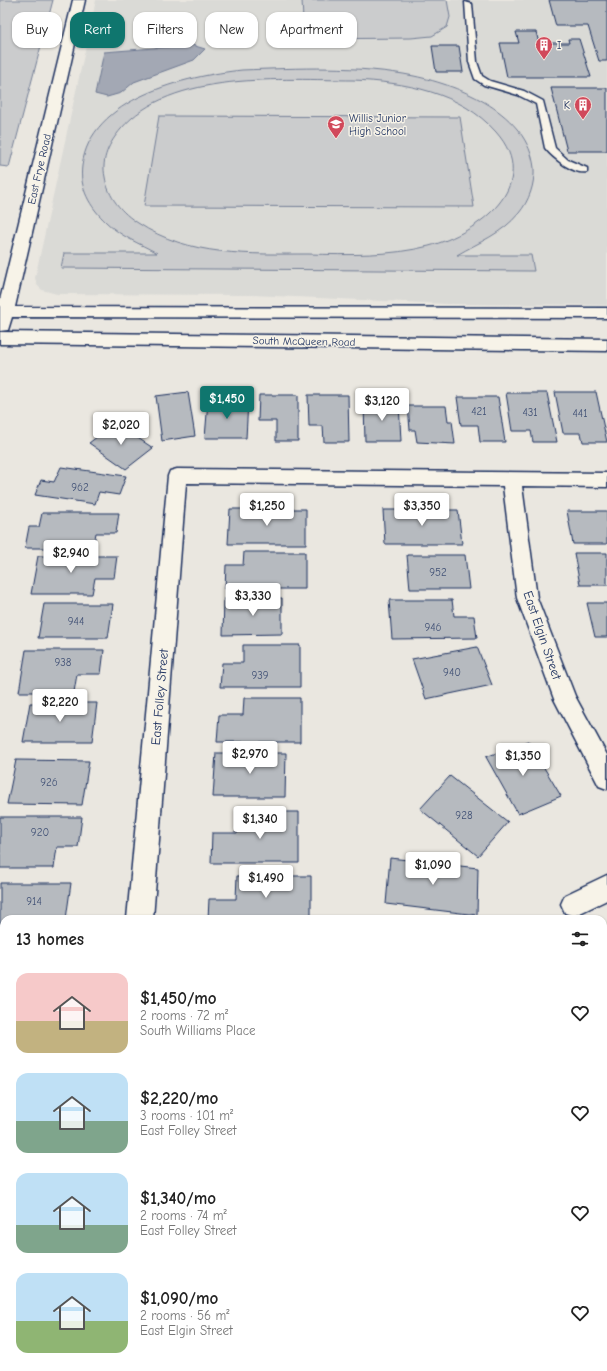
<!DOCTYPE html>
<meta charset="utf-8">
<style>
body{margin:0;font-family:"Comic Neue",sans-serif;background:#f6f6f6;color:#222;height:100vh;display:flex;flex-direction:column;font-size:15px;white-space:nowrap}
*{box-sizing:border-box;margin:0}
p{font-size:13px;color:#767676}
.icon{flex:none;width:22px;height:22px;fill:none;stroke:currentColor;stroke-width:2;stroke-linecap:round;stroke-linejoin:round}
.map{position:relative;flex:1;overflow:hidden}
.drawer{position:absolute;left:0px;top:915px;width:607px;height:456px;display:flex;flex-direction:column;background:#fff;border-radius:12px 12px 0 0;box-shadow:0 1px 3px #0004}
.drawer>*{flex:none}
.hud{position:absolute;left:12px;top:12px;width:400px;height:36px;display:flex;gap:8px}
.price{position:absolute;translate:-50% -34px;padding:0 9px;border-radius:4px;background:#fff;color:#222;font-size:13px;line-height:26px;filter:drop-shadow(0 1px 2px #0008)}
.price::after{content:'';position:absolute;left:50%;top:24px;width:12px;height:9px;margin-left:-6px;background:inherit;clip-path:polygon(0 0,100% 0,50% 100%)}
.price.on{background:#0f766e;color:#fff}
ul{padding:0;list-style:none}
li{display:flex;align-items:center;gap:12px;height:100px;padding:0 16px}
li span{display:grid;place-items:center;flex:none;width:112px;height:80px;border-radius:12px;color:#555}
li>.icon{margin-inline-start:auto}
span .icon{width:48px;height:48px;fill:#fffc;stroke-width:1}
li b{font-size:17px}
h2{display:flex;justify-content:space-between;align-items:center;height:48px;padding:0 16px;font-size:17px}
.pill{padding:0 14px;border-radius:12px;background:#fff;box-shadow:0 1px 3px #0004;font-size:14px;line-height:36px}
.pill.on{background:#0f766e;color:#fff}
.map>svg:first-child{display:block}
.built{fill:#dadad6}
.green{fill:#cbcccd;stroke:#737e96;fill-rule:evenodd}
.water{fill:#a3a8b4;stroke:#6d7892}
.building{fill:#b6babf;stroke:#1b2f5e}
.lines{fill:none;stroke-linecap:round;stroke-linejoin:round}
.lane-casing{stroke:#1b2f5e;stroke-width:3}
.street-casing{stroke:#1b2f5e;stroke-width:3}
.secondary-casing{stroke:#1b2f5e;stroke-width:3}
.lane{fill:#f7f3e8;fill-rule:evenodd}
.street{fill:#f7f3e8;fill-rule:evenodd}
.secondary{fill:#f7f3e8;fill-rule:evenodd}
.labels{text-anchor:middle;stroke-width:3;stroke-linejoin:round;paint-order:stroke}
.far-poi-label{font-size:11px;fill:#1b2f5e;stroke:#f7f3e8;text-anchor:start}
.far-street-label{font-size:11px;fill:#1b2f5e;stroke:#f7f3e8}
.number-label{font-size:11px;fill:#425276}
.street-label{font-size:13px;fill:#1b2f5e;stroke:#f7f3e8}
</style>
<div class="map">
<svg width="607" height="1371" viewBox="0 0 607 1371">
<rect width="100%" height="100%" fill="#eae7e0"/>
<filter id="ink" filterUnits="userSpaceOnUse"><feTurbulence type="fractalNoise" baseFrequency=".025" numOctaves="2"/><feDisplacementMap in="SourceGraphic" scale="8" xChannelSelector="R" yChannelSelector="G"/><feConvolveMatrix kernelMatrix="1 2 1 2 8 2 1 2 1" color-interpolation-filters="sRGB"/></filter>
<g filter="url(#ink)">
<path class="built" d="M96,0H607V305L448,304L252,295L57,294L42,290L37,285L35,278Z"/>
<g class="green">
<path d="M0,0H53L9,167L0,166Z"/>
<path d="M302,0H447L450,17L447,27L432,36L411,38L304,39Z"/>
<path d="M242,70C297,68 361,65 414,76C461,86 528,113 534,168C535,184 529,201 519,213C502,234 479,242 457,255H531L534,271L61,268L64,253H157C139,243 121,237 106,222C90,207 79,188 82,166C90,98 186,76 242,70ZM353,80C404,82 461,92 496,132C543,185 478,233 429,246C390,256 349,255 308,254C250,254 189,257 138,223C122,213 108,197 105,177C101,159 109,143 121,129C171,70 284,80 353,80Z"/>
<path d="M159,116L460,117L474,207L144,206Z"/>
</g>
<path class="water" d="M192,45L205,49L194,60L134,82L121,93L107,97L95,94L104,52Z"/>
<g class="building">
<path d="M549,0H607V61H599L588,26H556Z"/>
<path d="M516,32H536L539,43H569L568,39H579L591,77H507L500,43H519Z"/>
<path d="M432,46H459L463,72H436Z"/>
<path d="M551,88H607V151H567Z"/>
<path d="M188,392L195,436L162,441L156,396Z"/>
<path d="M555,392H596L607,442H583L581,433H563Z"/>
<path d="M506,393H547L557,442H533L531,431H512Z"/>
<path d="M259,395H298V441H276V421H258Z"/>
<path d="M308,395H348L349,442H324L323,426H309Z"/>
<path d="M457,397H498L505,442H480L478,425H461Z"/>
<path d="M208,401H248L246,438H205Z"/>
<path d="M364,403H399L401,441H365Z"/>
<path d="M408,406H446L448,421H452L455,444L417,442L415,430H410Z"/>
<path d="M115,423L153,448L126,469L89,443Z"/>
<path d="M61,467L126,476L119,495L99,492L95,504L35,495L41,480L54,482Z"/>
<path d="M230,509H306V544H228Z"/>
<path d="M383,510H458L462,544H385Z"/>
<path d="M567,511H607V544H573Z"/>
<path d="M42,513H119L116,533H96L93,548H25L29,527H39Z"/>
<path d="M244,552H305V589H225L226,565H243Z"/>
<path d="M574,553H607V585H580Z"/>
<path d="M407,555H465L469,589H410Z"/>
<path d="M38,556H117L114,578H95L92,594H31Z"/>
<path d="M282,598V634L223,635L224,599Z"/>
<path d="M389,600H452L454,616H474L477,638L392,639Z"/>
<path d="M587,603H607V637H595Z"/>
<path d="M44,604H113L108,638H38Z"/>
<path d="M243,645H300V687H220L222,663H243Z"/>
<path d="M477,647L492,685L426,699L412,659Z"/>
<path d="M26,650H104L101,674H77L74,692H19Z"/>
<path d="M244,698H300V742H217L219,715H243Z"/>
<path d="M30,703H97L92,742H23Z"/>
<path d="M528,741L561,796L518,814L486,757Z"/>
<path d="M216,753H286L285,797H213Z"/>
<path d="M16,760L89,761L82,805L7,804Z"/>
<path d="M450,776L508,822L478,856L420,809Z"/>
<path d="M239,812H299V863H211L212,833H238Z"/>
<path d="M0,817H82L78,847H57L54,868H0Z"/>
<path d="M390,858L478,868L477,915L386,904Z"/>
<path d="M237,876H311V919H208L209,899H236Z"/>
<path d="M0,883H71L66,919H4V938H0Z"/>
<rect x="0" y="953" width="4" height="60"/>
<rect x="603" y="1010" width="4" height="101"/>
<rect x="0" y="1027" width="4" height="68"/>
<rect x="0" y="1109" width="4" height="62"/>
<path d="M603,1217L607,1221V1320L603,1326Z"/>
<rect x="175" y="1367" width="63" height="4"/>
<rect x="256" y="1367" width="71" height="4"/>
<path d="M552,1367H578L576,1371H556Z"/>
</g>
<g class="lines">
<g class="lane-casing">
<path id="lane" d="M465,2L472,4L477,62L482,76L490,81L524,91L543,101L555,148L568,160L587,168V172C574,175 553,158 545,148L536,104L518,95L484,85L475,79L469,62Z"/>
</g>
<g class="street-casing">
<g id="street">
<path d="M177,469L607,473V487L522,486L537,598L575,696L607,755V789L599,786L554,699L517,598L503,486L186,483L153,919H127L168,476L170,471Z"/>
<path d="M607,875V900L574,916L565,913L561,904L565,895Z"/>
<rect x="0" y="1238" width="4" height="30"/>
<path d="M86,1367H118L117,1371H85Z"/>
</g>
</g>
<g class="secondary-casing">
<g id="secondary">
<path d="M73,0H85L15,307L607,308V318L12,317L8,330L0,331V300Z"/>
<path d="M0,332L607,339V351L0,344Z"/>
</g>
</g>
<use href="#lane" class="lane"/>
<use href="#street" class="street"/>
<use href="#secondary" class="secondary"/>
</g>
</g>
<defs>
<g id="building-pin" transform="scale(0.9)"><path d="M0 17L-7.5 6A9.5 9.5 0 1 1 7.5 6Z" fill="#d1495b" stroke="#f7f3e8"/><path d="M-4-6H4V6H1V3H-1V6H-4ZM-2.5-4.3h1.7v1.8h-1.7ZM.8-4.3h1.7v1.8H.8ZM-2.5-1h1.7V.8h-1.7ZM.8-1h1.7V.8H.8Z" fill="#fff"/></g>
<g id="school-pin" transform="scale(0.9)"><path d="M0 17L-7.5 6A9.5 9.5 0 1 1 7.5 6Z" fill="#d1495b" stroke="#f7f3e8"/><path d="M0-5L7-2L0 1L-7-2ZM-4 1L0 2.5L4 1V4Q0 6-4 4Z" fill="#fff"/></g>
</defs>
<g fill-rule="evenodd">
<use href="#building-pin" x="544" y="45"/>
<use href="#building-pin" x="583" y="105"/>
<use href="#school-pin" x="336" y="124"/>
</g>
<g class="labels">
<g class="far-poi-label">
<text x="557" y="49">I</text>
<text x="570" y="109" text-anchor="end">K</text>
<text x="349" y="122">Willis Junior<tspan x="349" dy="13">High School</tspan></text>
</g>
<g class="far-street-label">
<text transform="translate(39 169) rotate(-77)" y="4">East Frye Road</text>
<text transform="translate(304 341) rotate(1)" y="4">South McQueen Road</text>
</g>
<g class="number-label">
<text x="479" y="415">421</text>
<text x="530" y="416">431</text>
<text x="580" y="417">441</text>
<text x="80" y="491">962</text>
<text x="438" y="576">952</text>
<text x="76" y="625">944</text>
<text x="433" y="631">946</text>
<text x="63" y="666">938</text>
<text x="452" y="676">940</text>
<text x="260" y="679">939</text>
<text x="49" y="786">926</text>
<text x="464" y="819">928</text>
<text x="40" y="836">920</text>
<text x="34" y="905">914</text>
</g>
<g class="street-label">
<text transform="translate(543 635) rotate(71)" y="5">East Elgin Street</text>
<text transform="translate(159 697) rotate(-85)" y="5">East Folley Street</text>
</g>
</g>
</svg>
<b class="price on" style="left:227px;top:420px">$1,450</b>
<b class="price" style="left:382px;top:422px">$3,120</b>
<b class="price" style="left:121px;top:446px">$2,020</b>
<b class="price" style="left:267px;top:527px">$1,250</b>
<b class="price" style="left:422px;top:527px">$3,350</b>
<b class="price" style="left:71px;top:574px">$2,940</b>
<b class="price" style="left:253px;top:617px">$3,330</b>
<b class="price" style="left:60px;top:723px">$2,220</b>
<b class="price" style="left:250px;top:775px">$2,970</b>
<b class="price" style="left:523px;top:777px">$1,350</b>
<b class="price" style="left:260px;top:840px">$1,340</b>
<b class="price" style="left:433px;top:886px">$1,090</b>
<b class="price" style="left:266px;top:899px">$1,490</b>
<div class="hud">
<a class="pill">Buy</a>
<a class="pill on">Rent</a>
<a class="pill">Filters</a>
<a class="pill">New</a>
<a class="pill">Apartment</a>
</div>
<section class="drawer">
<h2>13 homes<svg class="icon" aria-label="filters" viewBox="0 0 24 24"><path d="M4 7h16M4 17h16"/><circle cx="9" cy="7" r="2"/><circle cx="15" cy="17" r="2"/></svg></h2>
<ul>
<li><span style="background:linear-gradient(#f6c9c9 60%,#c2b280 0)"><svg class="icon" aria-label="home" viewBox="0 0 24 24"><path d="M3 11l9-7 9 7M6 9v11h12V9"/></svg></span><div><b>$1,450/mo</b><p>2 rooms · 72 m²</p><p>South Williams Place</p></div><svg class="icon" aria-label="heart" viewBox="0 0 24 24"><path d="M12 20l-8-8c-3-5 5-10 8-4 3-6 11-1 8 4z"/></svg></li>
<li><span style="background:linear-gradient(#bfe0f5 60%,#7fa58c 0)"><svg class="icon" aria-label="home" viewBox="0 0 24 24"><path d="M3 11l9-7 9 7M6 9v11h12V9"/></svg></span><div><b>$2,220/mo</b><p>3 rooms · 101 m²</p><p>East Folley Street</p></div><svg class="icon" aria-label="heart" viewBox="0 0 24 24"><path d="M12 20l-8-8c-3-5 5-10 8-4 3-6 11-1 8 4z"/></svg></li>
<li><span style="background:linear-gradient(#bfe0f5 65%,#7fa58c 0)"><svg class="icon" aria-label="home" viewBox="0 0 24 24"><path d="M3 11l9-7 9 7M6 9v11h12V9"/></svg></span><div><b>$1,340/mo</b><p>2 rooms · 74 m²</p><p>East Folley Street</p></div><svg class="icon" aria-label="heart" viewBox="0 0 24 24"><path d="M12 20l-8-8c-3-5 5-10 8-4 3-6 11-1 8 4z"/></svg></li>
<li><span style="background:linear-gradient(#bfe0f5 60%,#8fb573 0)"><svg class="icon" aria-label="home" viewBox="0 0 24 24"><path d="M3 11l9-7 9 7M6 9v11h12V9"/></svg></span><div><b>$1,090/mo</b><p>2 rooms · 56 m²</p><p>East Elgin Street</p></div><svg class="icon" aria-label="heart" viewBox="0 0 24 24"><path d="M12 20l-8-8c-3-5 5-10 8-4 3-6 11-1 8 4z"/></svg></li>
</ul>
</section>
</div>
